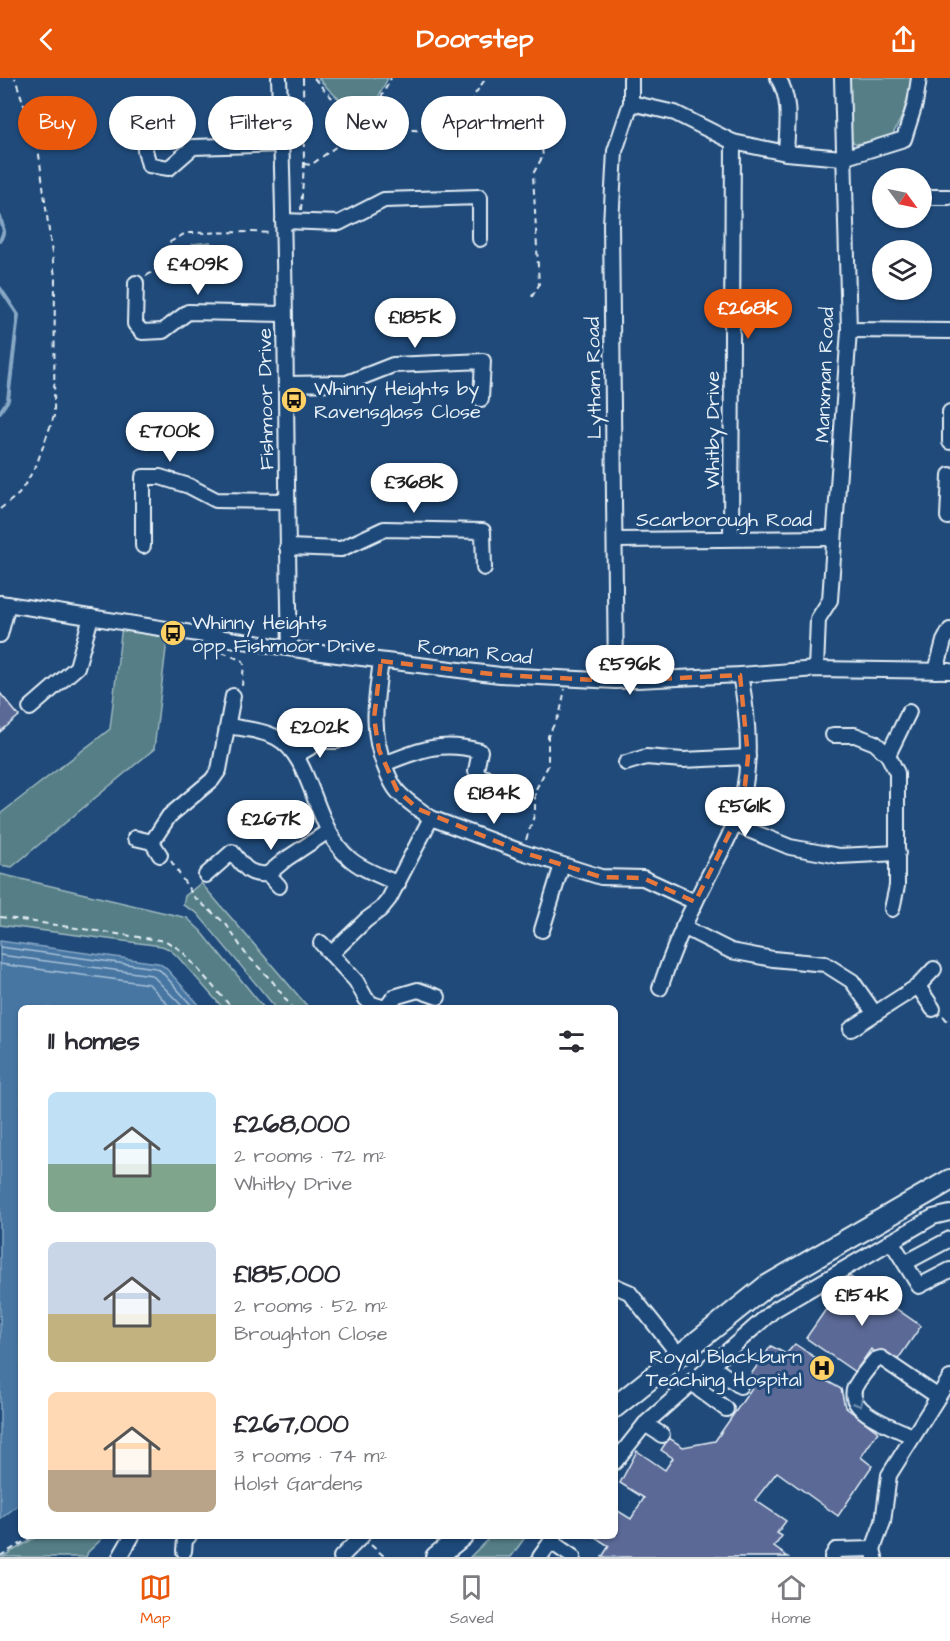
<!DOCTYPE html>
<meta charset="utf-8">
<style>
body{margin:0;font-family:"Architects Daughter",sans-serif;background:#f7f7f7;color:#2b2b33;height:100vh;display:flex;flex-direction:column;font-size:22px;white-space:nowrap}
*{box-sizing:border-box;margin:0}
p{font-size:20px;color:#7c7c81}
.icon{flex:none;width:33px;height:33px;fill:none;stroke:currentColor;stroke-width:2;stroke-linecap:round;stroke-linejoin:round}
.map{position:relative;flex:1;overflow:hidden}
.side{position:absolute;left:18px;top:927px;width:600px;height:534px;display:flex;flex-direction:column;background:#fff;border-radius:9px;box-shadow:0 2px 4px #0004}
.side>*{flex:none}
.guide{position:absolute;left:18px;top:18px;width:600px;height:54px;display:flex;gap:12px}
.needle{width:39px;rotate:123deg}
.fabs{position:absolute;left:872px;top:90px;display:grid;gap:12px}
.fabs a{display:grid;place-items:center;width:60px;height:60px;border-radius:50%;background:#fff;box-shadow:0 2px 4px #0004;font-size:30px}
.price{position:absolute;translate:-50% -51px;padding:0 14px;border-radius:21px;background:#fff;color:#222;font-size:20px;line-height:39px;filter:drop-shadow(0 2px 3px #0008)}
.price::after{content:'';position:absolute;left:50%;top:36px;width:18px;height:14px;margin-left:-9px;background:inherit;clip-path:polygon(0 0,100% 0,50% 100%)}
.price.active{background:#ea580c;color:#fff}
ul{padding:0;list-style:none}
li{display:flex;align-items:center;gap:18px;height:150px;padding:0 30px}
li span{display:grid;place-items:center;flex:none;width:168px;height:120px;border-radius:9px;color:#555}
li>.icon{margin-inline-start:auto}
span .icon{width:72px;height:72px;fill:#fffc;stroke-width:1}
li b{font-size:26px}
h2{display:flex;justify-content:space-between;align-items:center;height:72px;padding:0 30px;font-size:26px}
.chip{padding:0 21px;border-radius:27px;background:#fff;box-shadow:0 2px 4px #0004;font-size:21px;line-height:54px}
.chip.active{background:#ea580c;color:#fff}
header{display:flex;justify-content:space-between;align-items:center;height:78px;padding:0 30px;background:#ea580c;color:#fff;font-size:27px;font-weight:700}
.tab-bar{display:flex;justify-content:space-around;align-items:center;height:84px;border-top:2px solid #e1e1e2;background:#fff;font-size:16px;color:#7c7c81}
.tab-bar a{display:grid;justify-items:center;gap:3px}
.tab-bar .active{color:#ea580c}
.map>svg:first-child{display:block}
.green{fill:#547e86;stroke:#9eb8bf;stroke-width:1.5}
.water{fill:#4676a3;stroke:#87a7c5;stroke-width:1.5}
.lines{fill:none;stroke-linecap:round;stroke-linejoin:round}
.shore{stroke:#a7c0d6;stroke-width:1.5}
.stream{stroke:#87a7c5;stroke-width:4}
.building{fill:#5a6996;stroke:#e8f1f8;stroke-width:1.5}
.minor-casing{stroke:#e8f1f8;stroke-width:18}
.highway-casing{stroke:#e8f1f8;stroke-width:24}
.path{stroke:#e8f1f8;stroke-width:2;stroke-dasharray:6 4.5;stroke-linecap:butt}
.minor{stroke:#1f4a7a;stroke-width:14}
.highway{stroke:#1f4a7a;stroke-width:20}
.oneway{stroke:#6f8dac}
.marked{fill:none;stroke:#e8773b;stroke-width:4.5;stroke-dasharray:12 8;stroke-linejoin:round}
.labels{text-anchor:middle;stroke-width:6;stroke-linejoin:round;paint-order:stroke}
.street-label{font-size:20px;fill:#e8f1f8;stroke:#1f4a7a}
.poi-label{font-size:20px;fill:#e8f1f8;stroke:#1f4a7a;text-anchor:start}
</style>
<header><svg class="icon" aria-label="back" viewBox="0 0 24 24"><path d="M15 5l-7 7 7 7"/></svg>Doorstep<svg class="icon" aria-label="share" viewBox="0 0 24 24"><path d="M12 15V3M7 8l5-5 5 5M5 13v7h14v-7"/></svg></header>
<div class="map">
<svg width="950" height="1479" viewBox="0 0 950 1479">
<rect width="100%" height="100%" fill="#1f4a7a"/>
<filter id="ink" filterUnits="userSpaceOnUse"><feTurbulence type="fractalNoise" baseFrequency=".0167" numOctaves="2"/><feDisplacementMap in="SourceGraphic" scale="12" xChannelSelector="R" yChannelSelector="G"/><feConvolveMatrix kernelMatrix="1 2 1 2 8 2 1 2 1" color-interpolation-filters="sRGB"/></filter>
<g filter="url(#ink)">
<g class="green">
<path d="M318,0H388L367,41C347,30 333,17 318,0Z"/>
<path d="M847,0H913L903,36L891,60L856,66L848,60Z"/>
<path d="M210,164L217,174L193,183L185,175L193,166Z"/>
<path d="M122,547L168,554L154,671L12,789L0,787V736L110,651Z"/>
<path d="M0,796L187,840L201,853L264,930H223L177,878L169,871L162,868L0,847Z"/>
<path d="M201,805L309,930H276L197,835L183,827L185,818Z"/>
<path d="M38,1458H105L88,1474L86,1479H2Z"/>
<path d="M491,1458H526L511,1479H470Z"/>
</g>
<path class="water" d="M0,863L158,885L165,889L202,930H21V1425L0,1441Z"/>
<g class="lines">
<g class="shore">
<path d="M0,869L156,890L161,893L194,930"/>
<path d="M0,877L152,897L184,930"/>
<path d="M0,886L149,906L171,930"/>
</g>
<g class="stream">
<path d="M0,139L4,153L0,163"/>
<path d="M0,210L18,237L8,322L0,334"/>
</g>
</g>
<g class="building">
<path d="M0,615L19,638L0,654Z"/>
<path d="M849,1198L921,1248L894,1287L871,1271L855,1294L806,1260Z"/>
<path d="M795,1266L820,1283L811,1294L841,1311L845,1329L878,1354L861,1379L872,1388L838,1438L777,1394L755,1422L786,1443L777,1455L782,1458L774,1469L788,1479H602L609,1468L593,1458H615V1431L631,1441L644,1420L620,1405L637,1373L665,1392L673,1380L661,1372L669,1360L683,1369L715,1363L754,1307L747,1302L771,1268L786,1276Z"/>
</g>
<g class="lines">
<g class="minor-casing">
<g id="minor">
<path d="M279,0C287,190 285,380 290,570"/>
<path d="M778,0C792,22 787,50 786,75"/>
<path d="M631,25L675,35L733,64L786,75L843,80L904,61L915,26L919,0"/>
<path d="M142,42L145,72L149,87L169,90L193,69L282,66"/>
<path d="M921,119H949"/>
<path d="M283,143L339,145L384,122L480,119V161"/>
<path d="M136,205L135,246L142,254L163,253L188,234L284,236"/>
<path d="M849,252L950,253"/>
<path d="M286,306L347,305L393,287L483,283L481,321"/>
<path d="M950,334V364"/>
<path d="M948,439L950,397"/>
<path d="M731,460L733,64"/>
<path d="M615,462L834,460"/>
<path d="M143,468V399H160L189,408L216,422L286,423"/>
<path d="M287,469L341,471L384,451L483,453L484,490"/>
<path d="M0,525L313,574L500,597L616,603L740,597L816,591L950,593"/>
<path d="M0,557L8,526"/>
<path d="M381,583C376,621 370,652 385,689C388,697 392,707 398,714C407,724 420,732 431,740L522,774L601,799L643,800L695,824"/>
<path d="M816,591L818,541L830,522L849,252L842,0"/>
<path d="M936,593L944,563L950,552"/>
<path d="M616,603L611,146L615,73L631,25V0"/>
<path d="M30,630L77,589L91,539"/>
<path d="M228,648C244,651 263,652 277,660C313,679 313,749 349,780C362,792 382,798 398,806"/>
<path d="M833,657H855L875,665L888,677L897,695V808L892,831"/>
<path d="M297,677L321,663H337"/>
<path d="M888,677L909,634"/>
<path d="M626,685L646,679L683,682L748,679"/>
<path d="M384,686C419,672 441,662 480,673L476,693L480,698L513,709"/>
<path d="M734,746L790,769L839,778L898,775"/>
<path d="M135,760L152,764L160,777"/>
<path d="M152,764L169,738L212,702L219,692L233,618"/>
<path d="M206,797L232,774C244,788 248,798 268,796"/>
<path d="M279,808L268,796L286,781L327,754"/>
<path d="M683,849L731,873L773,881L825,886L852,903L875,936"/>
<path d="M542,852L562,787"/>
<path d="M321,865L356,903L366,921L372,926L385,930"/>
<path d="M331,876L366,842L381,831L389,821L431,740"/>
<path d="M918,908L933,931"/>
<path d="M660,910C670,880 681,852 695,825C707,799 723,773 734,747C753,700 750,646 740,597"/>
<path d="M386,930L394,919L418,912L438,919"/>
<path d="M851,951L918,908L934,891"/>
<path d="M891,1163L919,1208L950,1192"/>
<path d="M905,1185L950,1161"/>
<path d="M615,1208L629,1214L679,1277"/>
<path d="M710,1287L740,1308"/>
<path d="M692,1303L700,1312L726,1331"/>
<path d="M645,1346L662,1357"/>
<path d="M912,1358C897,1350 844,1334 855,1309C860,1300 868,1290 875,1282L881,1280L937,1318"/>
<path d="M615,1384L645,1346L774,1232L933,1139L950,1135"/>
<path d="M551,1464L573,1479"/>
<path d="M184,1473L185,1462L189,1458"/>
<path d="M120,1479L132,1458"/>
<path d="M341,1479L362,1458"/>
<path d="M540,1479L555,1458"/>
<path d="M832,1479L836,1472L873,1471"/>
<path d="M875,1479L873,1471L883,1444L889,1397L950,1300"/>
</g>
</g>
<g class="highway-casing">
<g id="highway">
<path d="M615,1329L765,1209L950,1102"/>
<path d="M436,1479L462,1458"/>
</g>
</g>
<g class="path">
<path d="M314,0C340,31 365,53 408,52C414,52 421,53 427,51C443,47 458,37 472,27C495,30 527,31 538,56C541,62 542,71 543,78L533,96L539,207L531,220"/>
<path d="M472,26L475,16L486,0"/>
<path d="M304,86L311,87L368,45L391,0"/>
<path d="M301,132L304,86L303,0"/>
<path d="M146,198L154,193L170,164L186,155L252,154L272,155"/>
<path d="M0,431L19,416L36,388L54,338L55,199L38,69L15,0"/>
<path d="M222,574L243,583L244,586L242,608"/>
<path d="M526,762L535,735V713L548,688V658L560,635L565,611"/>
<path d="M171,783L194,819L226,846L245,875L273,904L292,930"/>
<path d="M0,839L166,863L182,873L232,930"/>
<path d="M943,938L950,946"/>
<path d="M371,1467L385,1479"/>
<path d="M0,1478L34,1458"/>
</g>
<use href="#minor" class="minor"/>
<use href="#highway" class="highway"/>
</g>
<defs><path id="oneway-chevron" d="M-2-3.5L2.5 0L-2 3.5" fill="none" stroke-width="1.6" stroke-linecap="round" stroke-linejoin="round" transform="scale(1.5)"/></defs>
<use class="oneway" href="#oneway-chevron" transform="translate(859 1325) rotate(60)"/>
</g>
<path class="marked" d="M381,583L500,597L616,603L740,597L748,679L745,707L734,746L695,824L643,800L601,799L522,774L418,731L397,712L379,672L374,640Z"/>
<defs>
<g id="bus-disc" transform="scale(1.35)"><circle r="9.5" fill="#ffd166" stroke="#1f4a7a"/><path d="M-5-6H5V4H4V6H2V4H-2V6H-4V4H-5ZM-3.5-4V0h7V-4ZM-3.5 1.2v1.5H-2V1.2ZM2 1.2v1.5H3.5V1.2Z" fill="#111"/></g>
<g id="hospital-disc" transform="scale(1.35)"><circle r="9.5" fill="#ffd166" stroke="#1f4a7a"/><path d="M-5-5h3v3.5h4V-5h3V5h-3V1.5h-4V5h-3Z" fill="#111"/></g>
</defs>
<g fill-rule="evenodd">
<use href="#bus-disc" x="294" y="322"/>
<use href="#bus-disc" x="173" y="555"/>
<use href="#hospital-disc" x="822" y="1290"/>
</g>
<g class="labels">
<g class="street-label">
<text transform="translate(824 297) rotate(-88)" y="7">Manxman Road</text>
<text transform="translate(593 300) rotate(-91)" y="7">Lytham Road</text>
<text transform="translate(265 321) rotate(-91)" y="7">Fishmoor Drive</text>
<text transform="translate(712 352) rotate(-90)" y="7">Whitby Drive</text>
<text x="724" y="448">Scarborough Road</text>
<text transform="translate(475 573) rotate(6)" y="7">Roman Road</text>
</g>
<g class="poi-label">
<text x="314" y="317">Whinny Heights by<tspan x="314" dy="23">Ravensglass Close</tspan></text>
<text x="192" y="551">Whinny Heights<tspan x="192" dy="23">opp Fishmoor Drive</tspan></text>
<text x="802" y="1285" text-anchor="end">Royal Blackburn<tspan x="802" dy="23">Teaching Hospital</tspan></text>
</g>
</g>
</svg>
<div class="fabs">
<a><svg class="needle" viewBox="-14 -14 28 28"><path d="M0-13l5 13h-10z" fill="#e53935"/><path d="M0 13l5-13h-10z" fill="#7c7c81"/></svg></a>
<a><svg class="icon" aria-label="layers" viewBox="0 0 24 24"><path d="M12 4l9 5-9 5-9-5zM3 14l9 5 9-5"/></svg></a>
</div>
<b class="price" style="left:198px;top:218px">£409K</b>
<b class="price active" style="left:748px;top:262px">£268K</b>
<b class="price" style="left:415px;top:271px">£185K</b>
<b class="price" style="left:170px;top:385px">£700K</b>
<b class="price" style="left:414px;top:436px">£368K</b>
<b class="price" style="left:630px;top:618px">£596K</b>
<b class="price" style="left:320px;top:681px">£202K</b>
<b class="price" style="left:494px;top:747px">£184K</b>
<b class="price" style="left:745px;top:760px">£561K</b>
<b class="price" style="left:271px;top:773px">£267K</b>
<b class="price" style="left:862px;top:1249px">£154K</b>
<div class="guide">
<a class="chip active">Buy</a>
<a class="chip">Rent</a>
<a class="chip">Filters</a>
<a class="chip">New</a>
<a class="chip">Apartment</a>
</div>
<section class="side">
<h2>11 homes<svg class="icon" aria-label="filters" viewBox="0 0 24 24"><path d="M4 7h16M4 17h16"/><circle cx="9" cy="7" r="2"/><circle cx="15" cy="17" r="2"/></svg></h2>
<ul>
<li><span style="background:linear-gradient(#bfe0f5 60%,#7fa58c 0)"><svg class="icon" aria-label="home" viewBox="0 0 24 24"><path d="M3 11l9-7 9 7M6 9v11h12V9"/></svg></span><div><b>£268,000</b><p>2 rooms · 72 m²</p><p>Whitby Drive</p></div></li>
<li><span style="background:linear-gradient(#c9d6e8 60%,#c2b280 0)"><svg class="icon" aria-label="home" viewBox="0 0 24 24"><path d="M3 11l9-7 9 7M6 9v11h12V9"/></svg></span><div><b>£185,000</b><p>2 rooms · 52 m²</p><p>Broughton Close</p></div></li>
<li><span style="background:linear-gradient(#ffd9b3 65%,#b9a48a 0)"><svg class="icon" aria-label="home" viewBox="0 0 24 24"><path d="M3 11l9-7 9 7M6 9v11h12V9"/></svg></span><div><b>£267,000</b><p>3 rooms · 74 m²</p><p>Holst Gardens</p></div></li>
</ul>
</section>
</div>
<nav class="tab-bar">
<a class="active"><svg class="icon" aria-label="map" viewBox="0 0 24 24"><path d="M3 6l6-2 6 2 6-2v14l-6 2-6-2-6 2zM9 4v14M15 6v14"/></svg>Map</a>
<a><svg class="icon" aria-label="saved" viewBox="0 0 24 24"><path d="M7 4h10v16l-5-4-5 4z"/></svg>Saved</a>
<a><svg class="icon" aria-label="home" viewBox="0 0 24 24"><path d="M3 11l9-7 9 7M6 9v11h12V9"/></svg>Home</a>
</nav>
